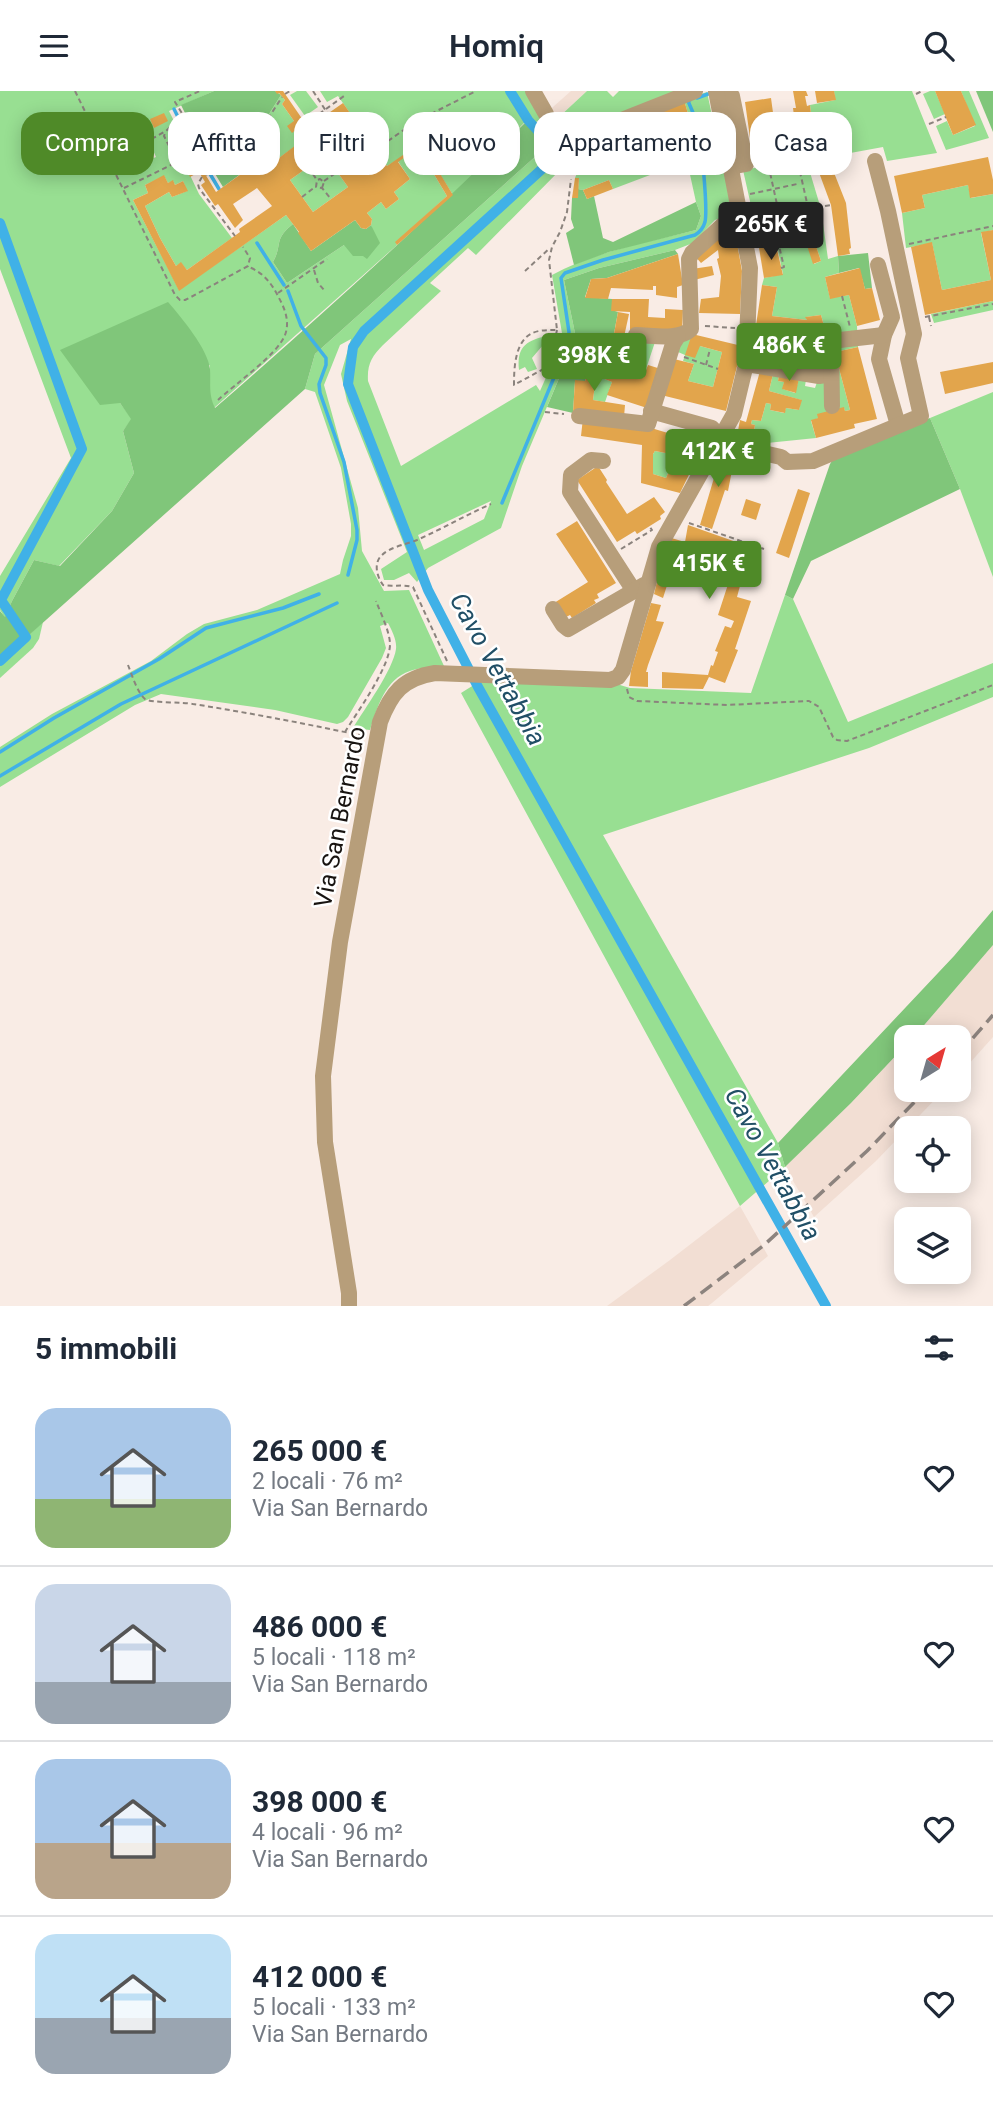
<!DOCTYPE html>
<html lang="it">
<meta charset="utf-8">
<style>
body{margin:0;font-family:Roboto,sans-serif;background:#f2f2f3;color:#1f2937;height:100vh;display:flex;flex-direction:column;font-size:26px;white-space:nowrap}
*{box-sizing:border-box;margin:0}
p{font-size:23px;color:#747a83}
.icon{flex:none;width:38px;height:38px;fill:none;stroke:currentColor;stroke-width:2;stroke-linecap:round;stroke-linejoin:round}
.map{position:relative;height:1215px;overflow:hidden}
.side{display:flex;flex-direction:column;background:#fff;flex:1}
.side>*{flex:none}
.top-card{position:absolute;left:21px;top:21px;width:952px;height:63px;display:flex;gap:14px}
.needle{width:46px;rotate:37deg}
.tools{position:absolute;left:894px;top:934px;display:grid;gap:14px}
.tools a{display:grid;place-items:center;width:77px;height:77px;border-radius:14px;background:#fff;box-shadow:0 4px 18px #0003;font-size:35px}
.price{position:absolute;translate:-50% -60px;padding:0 16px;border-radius:7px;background:#4f8a28;color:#fff;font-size:23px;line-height:46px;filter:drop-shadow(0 2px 4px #0008)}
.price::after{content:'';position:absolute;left:50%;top:42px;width:21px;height:16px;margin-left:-10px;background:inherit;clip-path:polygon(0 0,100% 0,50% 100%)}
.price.active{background:#222;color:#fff}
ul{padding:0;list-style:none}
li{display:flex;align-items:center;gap:21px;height:175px;padding:0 35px}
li+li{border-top:2px solid #e0e1e3}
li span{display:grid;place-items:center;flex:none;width:196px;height:140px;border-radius:21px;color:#555}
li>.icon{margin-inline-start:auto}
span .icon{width:84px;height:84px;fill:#fffc;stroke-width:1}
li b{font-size:30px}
h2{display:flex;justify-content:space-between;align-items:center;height:84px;padding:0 35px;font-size:30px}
.chip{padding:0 24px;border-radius:21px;background:#fff;box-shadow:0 4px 18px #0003;font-size:24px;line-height:63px}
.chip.active{background:#4f8a28;color:#fff}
header{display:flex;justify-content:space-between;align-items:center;height:91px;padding:0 35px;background:#fff;font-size:32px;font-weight:600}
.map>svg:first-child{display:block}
.built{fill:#f2ded3}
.green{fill:#98df92;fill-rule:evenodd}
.forest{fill:#80c67a}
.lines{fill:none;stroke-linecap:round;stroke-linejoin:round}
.stream{stroke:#40b1e7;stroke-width:3.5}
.canal{stroke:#40b1e7;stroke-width:10}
.building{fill:#e2a54c;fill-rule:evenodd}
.path{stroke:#8b837d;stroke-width:2;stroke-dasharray:5 3.5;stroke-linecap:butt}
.minor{stroke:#b79e7a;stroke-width:16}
.rail{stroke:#8c837e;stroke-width:3.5;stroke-dasharray:14 7;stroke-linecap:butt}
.labels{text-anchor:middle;stroke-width:5;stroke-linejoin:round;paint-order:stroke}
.street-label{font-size:24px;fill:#181411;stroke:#fff}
.water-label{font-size:26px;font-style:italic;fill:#214f66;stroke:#fff}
</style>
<header><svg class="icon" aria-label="menu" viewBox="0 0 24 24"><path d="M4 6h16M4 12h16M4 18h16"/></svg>Homiq<svg class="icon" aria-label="search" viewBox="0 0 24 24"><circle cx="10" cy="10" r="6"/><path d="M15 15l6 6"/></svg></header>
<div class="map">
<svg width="993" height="1215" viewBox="0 0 993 1215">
<rect width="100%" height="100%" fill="#f9ece5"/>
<g class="built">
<path d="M571,0H587L548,36L535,32Z"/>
<path d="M993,854V946L959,984V947H913Z"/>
<path d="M906,954V999H944L876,1070L814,1126L785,1076L851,1012Z"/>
<path d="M740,1115L768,1165L712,1212L708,1215H607L670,1169Z"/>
</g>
<g class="green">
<path d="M0,0H214L169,20L179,40L168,49L176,62L179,61L199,103L232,147L187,179L181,172L176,175L160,147L145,115L169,101L172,106L187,100L183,90L175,94L173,90L168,92L164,85L145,94L148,102L133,109L179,199L286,124L293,133C273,149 283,153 273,171L287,192L344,154L373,142L371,134L372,128L367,122L381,111L386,118L399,108L394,101L410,88L397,69L387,75L338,5L327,11L320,0H530L544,25L535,32L527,29L453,104L436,77L432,80L447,105L396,152L397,154L214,317L209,303L210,274L120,312L132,328L123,340L134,382L112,420L59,475L34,469L12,510L5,527L0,519V485L71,367L0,178ZM146,43L156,66L137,74L126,52Z"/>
<path d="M297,0H306L318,16L305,25L290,4Z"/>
<path d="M587,0H607L613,6L619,0H677L679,3L571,40L559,26Z"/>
<path d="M834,0H912L937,62L887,70L883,56L834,65L828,57L756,71L754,61L778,57L775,35L795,31L798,43L813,40L810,14L835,9Z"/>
<path d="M930,0H935L945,23L934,28L923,3Z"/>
<path d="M961,0H969L989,47L946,59L936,35L947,30L953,44L975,35Z"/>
<path d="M707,1L733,123L715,129L693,152L675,159L599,177L564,189L576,247L522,375L501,437L428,477L417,491L409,482L394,489H384L381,478L407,461L347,310L341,283L351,248L340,254L324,294L358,417L362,460L384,500L409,499L444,575C434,577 420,576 410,580C385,588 377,617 370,639L353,637C365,617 393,579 396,558C397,549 392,540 388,532L380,535L386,557L382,567L348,626L343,631L337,633L275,619L161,603L135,614L0,696V656L52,623L151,570L187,543L204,533L257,519L340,483L343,469L351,445V433L341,377L315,301L305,298L315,263L556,47L565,74L476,164L468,157L430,192L441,200L383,254C372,265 367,273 368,290L401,375L536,294L540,300L563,248L552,184C597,160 647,151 696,139L701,125L696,111L687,70L613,98L609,89L583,99L578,98L579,88L575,87L577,82L608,65L615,81L689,53L697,52L692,26H689L684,9ZM491,410L484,428L424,459L418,444Z"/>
<path d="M281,4L285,9L282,13L294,30L293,41L305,32L313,42L271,73L266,65L242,82L231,66L259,39Z"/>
<path d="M325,64L348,96L313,121L290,89Z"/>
<path d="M806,68L821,118L828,168L838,165L839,182L825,186L830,207L849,204L857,235L858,256L840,260L836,266L850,319L845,320L844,317L811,330L816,347L767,352L769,342L754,340L755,334L751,333L752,329L761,330L766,312L771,313L770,319L784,322L786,317L799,319L801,309L769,300L773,283H779L778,290L784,291L783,298L795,302L799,287L806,289L805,295L815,297L820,282L799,279L800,266L770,261L772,243L776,238L808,240L809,244L826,242L821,224L806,226L807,229L772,225L777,196L762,194L764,187L783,183L774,141L776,123L754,128L743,79ZM808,131L821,170L814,173L800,133Z"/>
<path d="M968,94L971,107L993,103V139L981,142L991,189L942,199L932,152L906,157L902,122L925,117L922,104Z"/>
<path d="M993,210V219L934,232L931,223Z"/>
<path d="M692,243L700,255L722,261L713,296L688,290L694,273L683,270L685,264L678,261L682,249Z"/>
<path d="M545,245L549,247L532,267L537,278L528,281L525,276L519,279C517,257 524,251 545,245Z"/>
<path d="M624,246L656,248L643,287L607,273L602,287L612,291L605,311L593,309L595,293L605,262L595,259L613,248Z"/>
<path d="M993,301V486L960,398L930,327Z"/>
<path d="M655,360L676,364L666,387L653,383V363Z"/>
<path d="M785,504L793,508L848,631L993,572V606L869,657L603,744L778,1052L785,1076L740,1115L461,602L485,587L610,591L630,597L751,602Z"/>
<path d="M43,531L39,548L33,557L0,587V570Z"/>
</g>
<g class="forest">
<path d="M214,0H275L281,4L259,39L232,66L242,82L223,96L194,48L183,27L186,24L181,14Z"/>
<path d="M976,0H993V41Z"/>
<path d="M528,29L548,36L556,47L315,263L305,298L0,570V520L5,526L12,510L34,469L60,475L112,420L134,382L123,340L131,328L120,312L100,314L60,259L168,211C181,226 208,258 210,278C211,292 208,303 215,317C322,224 427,129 528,29Z"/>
<path d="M578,98L583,99L587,108L594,105L603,147L613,151L696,111L701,125L696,139L609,161L574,174L566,142L574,137L571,128L572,107H578Z"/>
<path d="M355,129L361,137L366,138L371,134L380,152L367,168L363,165H353L344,154L287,192L273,171C283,153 273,149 293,133L311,160Z"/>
<path d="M675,159L678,163L607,187L591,188L585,206L612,208V219L618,221L613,248L595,259L585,290H575L573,322L547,316L576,247L564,189L599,177Z"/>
<path d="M868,162L872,197L865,198L859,177L839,182L838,165Z"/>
<path d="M930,327L960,398L811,470L793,508L785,504L830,373L834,367Z"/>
<path d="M993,819V854L913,947H906V954L904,956L851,1012L785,1076L778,1052L954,865Z"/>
</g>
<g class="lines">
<g class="stream">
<path d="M697,7L708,3"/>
<path d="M174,18L178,26"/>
<path d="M180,30L191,50"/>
<path d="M200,66L219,98"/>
<path d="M257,152L284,194"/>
<path d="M288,200L301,235L326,267V274L319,293L320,302L344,371L357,439V449L348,484"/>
<path d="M502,412L567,255L569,241L561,187L565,182L603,169L695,144C700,141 703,138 705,131C708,117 701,45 697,31C694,24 691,17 688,10L690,9"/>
<path d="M0,661L54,627L159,568L206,537L283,517L319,503"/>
<path d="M0,685L121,613L337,512"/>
</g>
<g class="canal">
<path d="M510,0L528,29L547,50L553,68L364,240L353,256L348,293L428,499L478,596L826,1215"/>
<path d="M0,132L82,358L1,509L26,546L0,570"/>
</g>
</g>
<g class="building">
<path d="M275,0H283L305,32L292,42L287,35L294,30L282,13L285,9L279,2L277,3Z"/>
<path d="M793,0H806L808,5H805L807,15L810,14L813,40L798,43L795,31L775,35L779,57L752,61L745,11L771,7L774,29L794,25L793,17H796Z"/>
<path d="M815,0H834L836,9L817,12Z"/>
<path d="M935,0H961L976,34L953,44Z"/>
<path d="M684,9L689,26L692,25L697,52L689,53L614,81L608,65L683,37L679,29L666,33L668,38L656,42L655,38L580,66L574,50Z"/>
<path d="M343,12L387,75L419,53L425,61L421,64L417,58L398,71L410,88L394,101L399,108L386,118L381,111L367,122L372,128L371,134L366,138L361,137L355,129L311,160L298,142L299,141L286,124L179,200L133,109L148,102L145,94L164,84L168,92L173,89L175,94L183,90L188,100L172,106L169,101L145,115L160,147L176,175L181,171L187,179L240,141L239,138L272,115L257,97L233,113L243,129L235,137L218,113L215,115L201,94L205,91L199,81L190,86L179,61L176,62L168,48L179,40L186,52L194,48L204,63L196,68L216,101L266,65L271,73L317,38L313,33ZM325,64L348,96L313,121L290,89Z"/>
<path d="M164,22L168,30L154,37L150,28Z"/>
<path d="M827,64L846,112L851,157L849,158L850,163L838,165L831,114L814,68Z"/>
<path d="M988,66L993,89V103L970,107L968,94L922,104L925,117L902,122L894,85Z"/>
<path d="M436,76L453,104L397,154L395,151L447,105L432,80Z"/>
<path d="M575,87H579L578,107H572Z"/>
<path d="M609,89L613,98L587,108L583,99Z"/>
<path d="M776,123L780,139L774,141L775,146L757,149L754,128Z"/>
<path d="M808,131L821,170L813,173L800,133Z"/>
<path d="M723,138L735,141L742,180L740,223L699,222L701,208L719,206L721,185L717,168L719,167L718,159L701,172L694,164Z"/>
<path d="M993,139V210L925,224L911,156L932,151L942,199L991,189L981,141Z"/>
<path d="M776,154L783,184L764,187L759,157Z"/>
<path d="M678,163L683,194L677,196V207L656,204V195H653V199L611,197L608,208L585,207L591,188L607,187Z"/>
<path d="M712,175L714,184L694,189L692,178Z"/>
<path d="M860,177L865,198L872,197L880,229L857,235L849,204L830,208L825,186Z"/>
<path d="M762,194L777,196L772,225L807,229L805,226L821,224L826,242L809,244L808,240L776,238L772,243L770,261L800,266L799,279L760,273L762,263L752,261Z"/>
<path d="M612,208H649L648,226L665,227V218L683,219L682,241L630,240V221L611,220Z"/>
<path d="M618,221L629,223L624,246L613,248Z"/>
<path d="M692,243L742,255L726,320L661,304L674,268L694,273L688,290L713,296L722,261L700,255L695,267L685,264Z"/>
<path d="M858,256L877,328L854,333L855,337L816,347L811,329L818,327L817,323L844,316L845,320L850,319L836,266L840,260Z"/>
<path d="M595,259L606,262L595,293L593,309L625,314L624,326L573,322L575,289L585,290Z"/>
<path d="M993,271V292L945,303L940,281Z"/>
<path d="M607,273L643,287L648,274L661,278L647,317L607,304L612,291L602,287Z"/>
<path d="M760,280L773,283L769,300L802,309L799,319L786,317L785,322L770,319L771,313L766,312L761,330L752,329L751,333L755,334L754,340L769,342L767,357L736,350L740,329L746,331Z"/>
<path d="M779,283L799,287L796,302L782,298L784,291L778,290Z"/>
<path d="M583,327L648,336L704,353L680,402L641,392L642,354L581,345ZM655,360L676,364L666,387L653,383V363Z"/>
<path d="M722,360L735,364L728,400L725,399L712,438L700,434Z"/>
<path d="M598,375L607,389L606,391L627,423L654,406L665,421L660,425L661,428L637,443L635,440L617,451L577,389Z"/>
<path d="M798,398L810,402L789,467L776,462Z"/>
<path d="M746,408L761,413L756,429L741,424Z"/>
<path d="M577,430L616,492L597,503L599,507L594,509L596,512L572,527L570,524L564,527L554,512L588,491L556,443Z"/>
<path d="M688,434L739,452L738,458L744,460L738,478L744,480L737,506L751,510L735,558L738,559L725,592L709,586L703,598L662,597V581L708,584L711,574L713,575L718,561L715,560L725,535L731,537L734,530L718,524L733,478L678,460L663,507L654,503L668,446L685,451Z"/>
<path d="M651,512L661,514L656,530L664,531L648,574L646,581H648V596L629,595L631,580Z"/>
</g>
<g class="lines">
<g class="path">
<path d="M75,0L175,204L180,209H185L191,206L248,175L250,167L243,156"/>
<path d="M313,0L328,23"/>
<path d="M285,3L290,0"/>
<path d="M916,3L922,0"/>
<path d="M929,33L946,26"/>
<path d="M148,35L150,45L154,46"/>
<path d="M388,50L415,31L476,0"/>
<path d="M144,52L166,40L183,24L175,11L200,0"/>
<path d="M324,55L308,31L344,5"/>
<path d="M798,72L807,112L778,118L769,77Z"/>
<path d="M308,76L317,89"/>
<path d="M206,84L246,58L257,45L282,6"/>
<path d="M202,86L198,93L199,97L235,145"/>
<path d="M324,90L337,81"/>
<path d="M124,97L177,71L164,45L166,40"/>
<path d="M322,97L324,91L320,88L317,89L316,96L322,97L331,108"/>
<path d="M750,103L797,93"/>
<path d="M302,106L315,96"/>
<path d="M825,115L831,114"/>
<path d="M761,118L777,115"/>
<path d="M764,148L766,156"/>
<path d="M909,153L993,135"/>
<path d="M781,177L784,176L776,142L787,139L788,126"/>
<path d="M314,179L318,192L325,200"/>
<path d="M525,180L550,157"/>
<path d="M278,202L327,168"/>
<path d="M842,205L850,236"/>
<path d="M925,226L993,213"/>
<path d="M929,226L931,235"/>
<path d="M705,235L735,237"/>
<path d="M557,239L549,275L514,294C514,275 515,244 539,240C545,239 551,239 557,239L549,169L552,156L560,141L567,121L571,88"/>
<path d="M684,266L718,278"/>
<path d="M706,274L710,258"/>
<path d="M218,309C234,294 278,263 285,244C290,231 285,218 279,207C272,193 264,182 249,176"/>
<path d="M545,321L564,323"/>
<path d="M689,432L764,458"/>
<path d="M621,458L652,439L649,435"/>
<path d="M447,570L413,496C402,493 393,496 383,494C377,486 373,472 382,464C390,456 407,453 417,449C442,438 466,424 491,413"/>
<path d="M128,574C132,584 137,601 145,608C150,612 183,611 193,613C250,622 307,633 364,645"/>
<path d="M627,598L629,606L637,610L727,614L809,610L819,616L833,646L837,649L847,650L993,594"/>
<path d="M345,641C357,621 391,575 390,552C389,539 381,523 376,510"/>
</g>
<g class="minor">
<path d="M533,0L546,23"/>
<path d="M718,8L732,5L746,73L730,76"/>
<path d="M554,31L566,43L579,46L695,0"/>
<path d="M570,45L573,73L599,66L640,49"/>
<path d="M878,174L892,226L884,244L879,268L898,334"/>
<path d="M636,244C652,244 678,250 691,238L689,168L692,162L723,134L740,125"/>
<path d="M746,273L819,285L831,283"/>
<path d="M832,315L831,250L884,244"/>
<path d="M651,320L712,337L727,354L781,366L787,371L813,370L921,325L908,267L914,243L888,120L875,70"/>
<path d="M579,325L648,333L673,253L678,245"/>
<path d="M603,370L591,369L571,384L570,401L634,500"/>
<path d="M553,518L563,534L568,538L644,494"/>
<path d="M349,1215V1202L325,1051L323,985L340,851L380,631C391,602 403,587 435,582L610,589L618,586L623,579L659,456L734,323L746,273L750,177L716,0"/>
</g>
<g class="rail">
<path d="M959,963L993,924"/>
<path d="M684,1215L763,1155L867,1060L926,999"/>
</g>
</g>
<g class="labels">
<g class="street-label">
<text transform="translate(340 726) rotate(-79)" y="8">Via San Bernardo</text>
</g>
<g class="water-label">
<text transform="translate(498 578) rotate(61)" y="9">Cavo Vettabbia</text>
<text transform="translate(773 1073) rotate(61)" y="9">Cavo Vettabbia</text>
</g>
</g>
</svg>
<div class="tools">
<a><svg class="needle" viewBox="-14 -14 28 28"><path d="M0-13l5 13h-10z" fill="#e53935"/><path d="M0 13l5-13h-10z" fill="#747a83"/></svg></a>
<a><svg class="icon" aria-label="locate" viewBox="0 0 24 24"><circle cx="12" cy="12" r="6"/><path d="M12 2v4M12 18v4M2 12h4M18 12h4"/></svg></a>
<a><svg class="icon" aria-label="layers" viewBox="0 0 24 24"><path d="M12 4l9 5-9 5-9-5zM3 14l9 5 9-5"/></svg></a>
</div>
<b class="price active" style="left:771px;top:171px">265K €</b>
<b class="price" style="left:789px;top:292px">486K €</b>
<b class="price" style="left:594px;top:302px">398K €</b>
<b class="price" style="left:718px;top:398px">412K €</b>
<b class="price" style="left:709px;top:510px">415K €</b>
<div class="top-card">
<a class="chip active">Compra</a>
<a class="chip">Affitta</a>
<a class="chip">Filtri</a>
<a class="chip">Nuovo</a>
<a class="chip">Appartamento</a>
<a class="chip">Casa</a>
</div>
</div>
<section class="side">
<h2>5 immobili<svg class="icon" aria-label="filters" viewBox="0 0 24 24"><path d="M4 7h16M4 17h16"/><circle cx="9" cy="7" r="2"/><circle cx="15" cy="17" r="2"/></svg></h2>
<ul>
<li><span style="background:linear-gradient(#a9c7e8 65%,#8fb573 0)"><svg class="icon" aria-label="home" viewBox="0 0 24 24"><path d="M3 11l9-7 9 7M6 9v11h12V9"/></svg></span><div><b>265 000 €</b><p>2 locali · 76 m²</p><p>Via San Bernardo</p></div><svg class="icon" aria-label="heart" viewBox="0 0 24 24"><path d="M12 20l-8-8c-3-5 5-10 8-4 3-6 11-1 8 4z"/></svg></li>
<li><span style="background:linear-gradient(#c9d6e8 70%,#9aa5b1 0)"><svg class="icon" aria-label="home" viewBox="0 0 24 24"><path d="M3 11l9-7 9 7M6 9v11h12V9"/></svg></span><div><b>486 000 €</b><p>5 locali · 118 m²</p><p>Via San Bernardo</p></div><svg class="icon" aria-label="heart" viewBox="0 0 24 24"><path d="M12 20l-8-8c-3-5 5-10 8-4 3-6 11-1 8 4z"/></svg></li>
<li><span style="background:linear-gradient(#a9c7e8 60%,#b9a48a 0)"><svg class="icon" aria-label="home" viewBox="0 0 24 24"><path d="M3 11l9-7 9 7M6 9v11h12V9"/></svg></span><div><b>398 000 €</b><p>4 locali · 96 m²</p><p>Via San Bernardo</p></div><svg class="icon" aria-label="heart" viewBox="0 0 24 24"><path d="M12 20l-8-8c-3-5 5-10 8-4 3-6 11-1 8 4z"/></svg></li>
<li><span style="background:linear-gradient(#bfe0f5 60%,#9aa5b1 0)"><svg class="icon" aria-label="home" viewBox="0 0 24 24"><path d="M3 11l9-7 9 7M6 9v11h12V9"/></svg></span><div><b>412 000 €</b><p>5 locali · 133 m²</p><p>Via San Bernardo</p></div><svg class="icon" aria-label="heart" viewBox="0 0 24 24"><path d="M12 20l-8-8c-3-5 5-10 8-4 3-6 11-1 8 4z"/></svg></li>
</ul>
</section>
